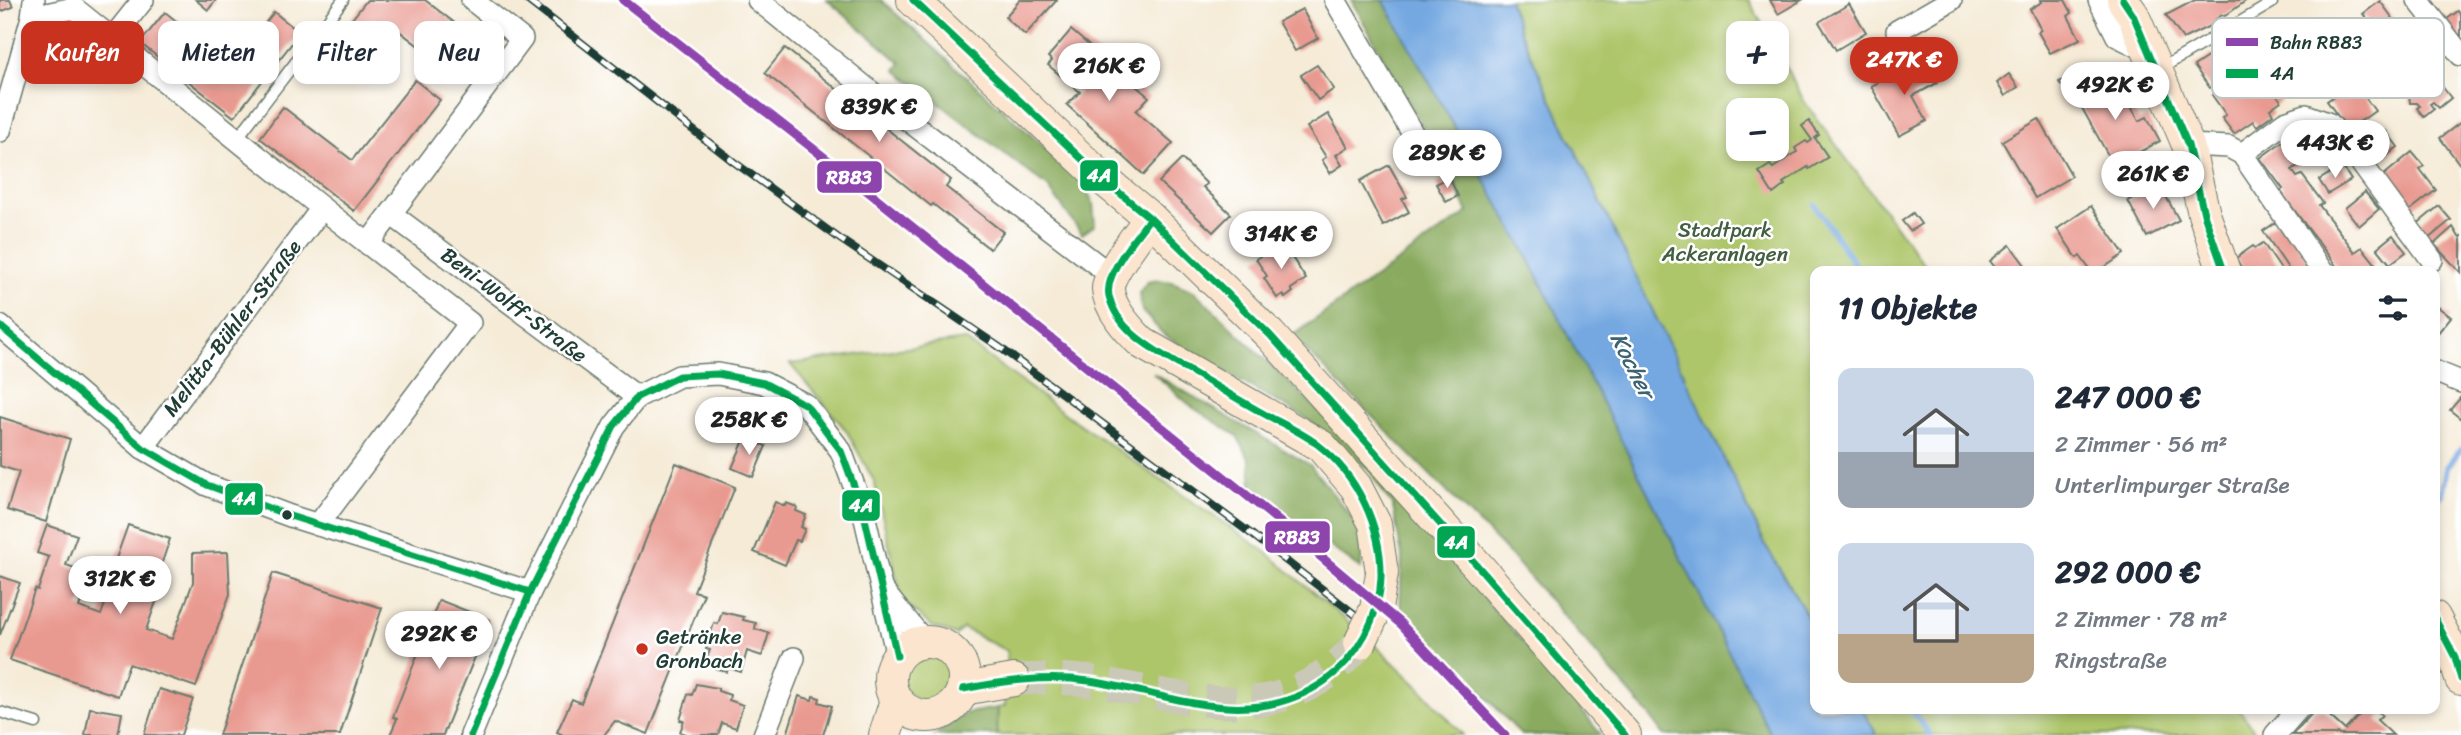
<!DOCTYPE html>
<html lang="de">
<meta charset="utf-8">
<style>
body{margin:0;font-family:Sriracha,sans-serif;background:#f2f2f3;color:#1f2937;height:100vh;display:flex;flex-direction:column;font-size:26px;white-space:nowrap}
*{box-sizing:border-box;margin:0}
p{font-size:23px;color:#747a83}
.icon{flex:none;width:38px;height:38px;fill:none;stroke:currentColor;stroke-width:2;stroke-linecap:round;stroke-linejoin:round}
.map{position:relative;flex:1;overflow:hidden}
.panel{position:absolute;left:1810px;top:266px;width:630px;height:448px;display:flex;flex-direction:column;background:#fff;border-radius:14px;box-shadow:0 4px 10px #0003}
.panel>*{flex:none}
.top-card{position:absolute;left:21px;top:21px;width:665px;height:63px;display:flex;gap:14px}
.controls{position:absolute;left:1726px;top:21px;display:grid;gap:14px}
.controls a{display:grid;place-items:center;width:63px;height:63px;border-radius:14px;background:#fff;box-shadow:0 4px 10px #0003;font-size:35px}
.price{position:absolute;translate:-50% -60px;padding:0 16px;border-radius:24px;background:#fff;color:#222;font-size:23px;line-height:46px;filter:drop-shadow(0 2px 4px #0008)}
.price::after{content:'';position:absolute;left:50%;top:42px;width:21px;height:16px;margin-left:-10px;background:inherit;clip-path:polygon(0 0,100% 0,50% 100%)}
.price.selected{background:#c8321e;color:#fff}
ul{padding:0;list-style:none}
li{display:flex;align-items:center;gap:21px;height:175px;padding:0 28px}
li span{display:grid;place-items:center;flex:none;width:196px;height:140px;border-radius:14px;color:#555}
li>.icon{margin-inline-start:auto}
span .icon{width:84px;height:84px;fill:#fffc;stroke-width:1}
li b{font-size:30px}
h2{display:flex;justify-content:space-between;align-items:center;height:84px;padding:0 28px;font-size:30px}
.pill{padding:0 24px;border-radius:14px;background:#fff;box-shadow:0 4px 10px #0003;font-size:24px;line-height:63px}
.pill.selected{background:#c8321e;color:#fff}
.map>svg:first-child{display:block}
.green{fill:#aec66b;stroke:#668250;stroke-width:2;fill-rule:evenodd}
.forest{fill:#8aab5f;stroke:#54744a;stroke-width:2}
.water{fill:#75a8e1;stroke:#4a728a;stroke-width:2}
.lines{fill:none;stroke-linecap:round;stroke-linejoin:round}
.stream{stroke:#75a8e1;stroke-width:6}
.building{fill:#e99a90}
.secondary-tunnel{stroke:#cac8b6;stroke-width:32;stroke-dasharray:32 16;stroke-linecap:butt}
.lane-casing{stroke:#6a7a6d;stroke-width:13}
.street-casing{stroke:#6a7a6d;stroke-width:24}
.secondary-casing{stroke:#6a7a6d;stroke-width:34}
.lane{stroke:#fff;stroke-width:10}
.street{stroke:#fff;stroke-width:21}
.secondary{stroke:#fbe5cf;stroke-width:32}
.rail-casing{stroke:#1f3d34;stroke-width:8}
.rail{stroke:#fff;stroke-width:5;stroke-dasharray:16;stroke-linecap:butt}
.secondary-bridge-casing{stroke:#6a7a6d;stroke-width:34;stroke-linecap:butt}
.secondary-bridge{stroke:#fbe5cf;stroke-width:32}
.bus-1-casing{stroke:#fff;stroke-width:12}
.bus-1{stroke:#00a651;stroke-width:7}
.rail-1-casing{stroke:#fff;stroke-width:14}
.rail-1{stroke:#8e44ad;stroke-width:9}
.bus-dot{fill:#1f3d34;stroke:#fff;stroke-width:2.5}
.poi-dot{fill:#c8321e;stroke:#fff;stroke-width:2.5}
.labels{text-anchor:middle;stroke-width:5;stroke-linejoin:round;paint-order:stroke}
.park-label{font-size:21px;fill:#435f42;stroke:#fff}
.street-label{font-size:21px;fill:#1f3d34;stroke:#fff}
.poi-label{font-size:21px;fill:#1f3d34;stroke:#fff;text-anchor:start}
.water-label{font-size:23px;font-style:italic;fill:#3d6271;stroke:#fff}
.key{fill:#fff;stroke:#bcc5c2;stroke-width:2}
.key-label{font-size:19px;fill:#1f3d34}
.line-badge{stroke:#fff;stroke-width:2.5}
.badge-label{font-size:19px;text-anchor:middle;font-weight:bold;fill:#fff}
</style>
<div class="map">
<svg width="2461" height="735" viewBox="0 0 2461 735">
<rect width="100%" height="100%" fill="#fff"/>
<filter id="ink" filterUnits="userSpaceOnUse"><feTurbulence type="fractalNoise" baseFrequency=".0143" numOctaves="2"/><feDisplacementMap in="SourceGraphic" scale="14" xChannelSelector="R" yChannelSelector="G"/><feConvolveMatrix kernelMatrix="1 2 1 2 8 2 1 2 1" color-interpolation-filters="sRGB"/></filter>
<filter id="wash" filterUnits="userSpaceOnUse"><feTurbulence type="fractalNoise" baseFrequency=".00686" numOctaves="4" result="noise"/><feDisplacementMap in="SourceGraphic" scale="28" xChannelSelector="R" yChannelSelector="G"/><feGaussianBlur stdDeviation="1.57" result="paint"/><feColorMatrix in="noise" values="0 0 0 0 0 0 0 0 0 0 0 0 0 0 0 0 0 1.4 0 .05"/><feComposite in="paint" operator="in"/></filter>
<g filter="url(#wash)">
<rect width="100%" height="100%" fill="#f5ebd7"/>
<g class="green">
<path d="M1509,0H1749L1767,33H1738V72H1776V49L1804,101L1929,271H1815V629L1766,546L1565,129L1521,34ZM1738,110H1776V149H1738Z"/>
<path d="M965,340L1075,421L1266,552L1374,644L1421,689L1463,735H997L998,708L1005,706L1007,651L963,628L956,635L931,626L902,600L874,481L846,430L790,364Z"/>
<circle cx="927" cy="677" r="25"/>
<path d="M1862,709H2239L2257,735H1877Z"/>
</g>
<g class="forest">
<path d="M827,0H881L1083,182L1093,203L1095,225L1082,234L1048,187L896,70L901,63Z"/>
<path d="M1351,0H1383L1528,257L1771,735H1664L1649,715L1514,559L1292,336L1468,212L1445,166Z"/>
<path d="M1158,280L1172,282L1194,291L1370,461L1430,537L1563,687L1601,735H1521L1469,678L1400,613L1402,556L1393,507L1368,469L1305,417L1220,370L1164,335L1142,311L1139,293L1147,282Z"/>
<path d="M1153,373L1310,465L1350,515L1362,538L1361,569L1252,489L1250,460L1237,436L1192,407Z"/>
<path d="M998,708L997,735H935L967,713Z"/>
</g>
<path class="water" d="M1383,0H1509L1521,34L1565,129L1766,546L1815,629V709H1862L1877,735H1771L1528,257Z"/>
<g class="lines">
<g class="stream">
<path d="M1815,205L1859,271"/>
<path d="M2434,502L2442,495L2447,467L2461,449"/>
<path d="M1911,709L1930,735"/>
</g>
</g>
<g id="blocks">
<g class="building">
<path d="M0,0H10L13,7L0,12Z"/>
<path d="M196,0H216L208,10Z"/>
<path d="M367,0H425L483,45L459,77L390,24L345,82L319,61Z"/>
<path d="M1020,0H1057L1025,35L1005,17Z"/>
<path d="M1770,0H1802L1778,14Z"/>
<path d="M2041,0H2065L2072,13L2068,16L2080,39L2050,53L2038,32L2041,30L2030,9L2042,2Z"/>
<path d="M2195,0H2247L2225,16L2222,15L2216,19L2218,22L2183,39L2166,15Z"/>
<path d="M2380,1L2403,32L2382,47L2375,38L2371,41L2361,28L2369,22L2363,14Z"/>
<path d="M1849,4L1866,32L1836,50L1819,22Z"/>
<path d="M1302,9L1318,38L1295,51L1278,22Z"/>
<path d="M2458,11L2461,15V40L2443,22Z"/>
<path d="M165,12L232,65L274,12L300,33L234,117L140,43Z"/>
<path d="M1071,30L1149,97L1136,111L1173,143L1144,175L1067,105L1080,92L1048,65L1052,61L1048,57Z"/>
<path d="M785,48L951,180L946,187L1003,232L990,249L933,204L931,206L765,73Z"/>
<path d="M2212,54L2216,61L2224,56L2228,61L2235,57L2241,67L2210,88L2194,66Z"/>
<path d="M1925,62L1937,83L1913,96L1927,121L1899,136L1871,86L1899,71L1901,75Z"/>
<path d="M1317,65L1334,89L1318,100L1301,75Z"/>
<path d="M2255,65L2281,101L2270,109L2273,114L2257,126L2253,121L2234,134L2222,118L2226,115L2212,95Z"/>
<path d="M2429,69L2451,98L2439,108L2433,102L2430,104L2434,109L2424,117L2417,108L2420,106L2417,103H2410L2409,94L2404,93V83L2416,74L2420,76Z"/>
<path d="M2076,73L2081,82L2065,91L2059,82Z"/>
<path d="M2009,74L2018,87L2005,96L1997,83Z"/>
<path d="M2093,78L2101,93L2118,83L2139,121L2147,117L2160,141L2114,166L2072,90Z"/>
<path d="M415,80L440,100L354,211L260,138L283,107L352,160Z"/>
<path d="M2354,82L2375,111L2348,130L2327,101Z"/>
<path d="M1328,114L1348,147L1336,155L1342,165L1330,173L1322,160L1326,157L1307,127Z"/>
<path d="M2039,119L2072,176L2035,198L2002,141Z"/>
<path d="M1809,121L1819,135L1815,138L1828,157L1809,169L1808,167L1783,183L1785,185L1773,194L1759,172L1770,165L1773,168L1797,152L1795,148L1806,141L1808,143L1812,140L1802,126Z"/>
<path d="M2461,122V166L2440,138Z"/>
<path d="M2386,131L2398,147L2382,159L2370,143Z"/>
<path d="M2293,134L2310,157L2292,170L2297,177L2302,175L2323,203L2319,205L2355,252L2362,247L2375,263L2365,271H2340L2280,191L2283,189L2260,158Z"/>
<path d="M2412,152L2424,166L2420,169L2436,190L2405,214L2378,180Z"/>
<path d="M1182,159L1207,184L1203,187L1231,214L1213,232L1159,182Z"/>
<path d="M1389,165L1407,197L1402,199L1409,212L1383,226L1360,181Z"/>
<path d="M2342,166L2351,180L2328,194L2319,180Z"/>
<path d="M1449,177L1458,196L1446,202L1436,184Z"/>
<path d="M2159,184L2179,220L2147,237L2128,201Z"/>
<path d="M2365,192L2379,209L2359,226L2345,208Z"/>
<path d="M2091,206L2124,254L2099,271H2091L2080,256L2077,258L2057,229Z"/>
<path d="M2439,206L2451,220L2428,239L2416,225Z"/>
<path d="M1913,213L1921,224L1910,231L1902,221Z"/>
<path d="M2281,219L2315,271H2290L2263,231Z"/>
<path d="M2453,227L2459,237L2461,236V273L2434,244Z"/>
<path d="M2393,235L2406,252L2390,264L2377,248Z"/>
<path d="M1282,242L1306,279L1291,289L1293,292L1285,298L1283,294L1277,298L1264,278L1267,276L1256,259Z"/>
<path d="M2263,243L2282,271H2243L2236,258L2253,246L2255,248Z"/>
<path d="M2010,245L2028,269L2025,271H1998L1990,261Z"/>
<path d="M2434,304L2451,317L2437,334L2434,332Z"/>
<path d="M2461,397V419L2450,410Z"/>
<path d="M0,417L70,439L46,522L7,510L19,472L0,466Z"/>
<path d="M745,438L766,446L753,477L732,468Z"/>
<path d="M676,463L735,487L694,591L704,594L648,734L615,721L604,735H563L557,732L572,699L581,703Z"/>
<path d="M775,502L785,506L786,503L797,507L796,511L806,515L801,527L805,529L800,541L796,540L785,565L754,552Z"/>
<path d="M47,525L77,535L66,565L78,569L75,577L95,584L89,603L81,601L79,607L101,615L117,569L113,567L128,525L170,539L156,580L163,582L146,630L172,639L193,582V553L228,552L230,594L196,687L129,664L118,696L10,660L35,589L38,590L49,557L37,553Z"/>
<path d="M273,573L382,608L340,735H219Z"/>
<path d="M0,576L20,583L0,635Z"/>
<path d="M439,600L490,620L443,735H390L397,719L393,717Z"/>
<path d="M722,612L744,617L743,620L756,623L755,629L769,633L762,656L747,651L741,672L728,668L727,672L714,668L716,664L706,661L710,650L706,649L714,623L718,624Z"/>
<path d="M696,684L718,688V691L730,695L729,700L743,705L736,728L722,723L718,735H689L680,732L684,721L680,720L688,694L692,695Z"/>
<path d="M159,689L193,699L181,735H144Z"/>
<path d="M799,696L812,700L813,696L820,698L819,702L832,706L823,735H787Z"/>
<path d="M90,708L122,713L118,735H85Z"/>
<path d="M2316,709H2322L2345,730L2365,709H2373L2382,715L2377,720L2393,735H2339L2337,733L2335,735H2292Z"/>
</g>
</g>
</g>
<g filter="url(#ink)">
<use href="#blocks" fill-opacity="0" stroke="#6a7a6d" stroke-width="2"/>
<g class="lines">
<path class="secondary-tunnel" d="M1014,680C1039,678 1063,678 1089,681C1195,697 1279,735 1360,643"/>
<g class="lane-casing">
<g id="lane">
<path d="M2160,69L2272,3"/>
<path d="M236,140L343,0"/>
<path d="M0,712L36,723"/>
</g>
</g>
<g class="street-casing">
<g id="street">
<path d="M758,0L871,92L1112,276"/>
<path d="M1335,0L1424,153"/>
<path d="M2099,0L2117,36L2148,51"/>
<path d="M2418,0L2461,55"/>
<path d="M32,17L74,8L322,208L470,323L318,525"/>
<path d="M1897,31L1951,0"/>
<path d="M112,39L143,0"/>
<path d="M0,131L32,17L34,0"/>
<path d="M2188,145L2229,147L2242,154L2322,271"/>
<path d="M2242,154L2285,122L2306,115L2330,124L2356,156L2432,260"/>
<path d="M391,214L637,397"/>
<path d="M368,244L522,39L472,0"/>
<path d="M0,326L143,448L207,485L290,516L530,592"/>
<path d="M2434,371L2461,382"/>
<path d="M143,448L322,208"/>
<path d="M883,591L924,641"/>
<path d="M471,735L530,592L614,426L637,397L679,376L718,374L764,383L806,405L841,451L863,510L897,656"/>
<path d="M764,735L794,658"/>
<path d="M2275,735L2298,709"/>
</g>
</g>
<g class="secondary-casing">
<g id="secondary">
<path d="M913,0L1104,180L1150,218L1270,335L1476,564L1625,735"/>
<path d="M2123,0L2133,15L2188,145L2204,214L2224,271"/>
<path d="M1150,218C1140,233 1108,272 1108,289C1109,309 1129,330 1142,343L1321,446L1356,487L1375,524L1382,573"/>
<path d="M2434,617L2455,657L2461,679"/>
<circle cx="927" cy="679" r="37"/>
<path d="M963,689L1014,680"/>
<path d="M885,735L896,700"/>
</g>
</g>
<use href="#lane" class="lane"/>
<use href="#street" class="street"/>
<use href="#secondary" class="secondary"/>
<g class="rail-casing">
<path id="rail" d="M527,0L734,162L840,239L998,346L1254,536L1375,630"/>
</g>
<use href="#rail" class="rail"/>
<g class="secondary-bridge-casing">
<path id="secondary-bridge" d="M1360,643L1376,609L1382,573"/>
</g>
<use href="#secondary-bridge" class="secondary-bridge"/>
<g class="bus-1-casing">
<g id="bus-1">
<path d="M913,0L1104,180L1150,218L1270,335L1476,564L1625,735"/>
<path d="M2123,0L2133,15L2188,145L2204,214L2224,271"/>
<path d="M0,326L143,448L207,485L290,516L530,592"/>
<path d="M2434,617L2455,657L2461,679"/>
<path d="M963,689C1005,681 1047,675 1089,681C1170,693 1249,734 1325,681C1357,658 1380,617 1381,577C1382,527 1357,474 1317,444C1301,432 1283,424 1266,415C1235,398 1205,379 1174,362C1148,346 1117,329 1109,296C1104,273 1137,236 1150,218"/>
<path d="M471,735L530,592L614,426L637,397L679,376L718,374L764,383L806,405L841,451L863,510L897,656"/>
</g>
</g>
<use href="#bus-1" class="bus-1"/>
<g class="rail-1-casing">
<path id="rail-1" d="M623,0L875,197L1270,514L1401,624L1505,735"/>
</g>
<use href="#rail-1" class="rail-1"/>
</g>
</g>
<circle class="bus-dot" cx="287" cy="515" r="6"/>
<circle class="poi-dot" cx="642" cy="649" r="7"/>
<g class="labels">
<g class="park-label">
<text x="1725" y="237">Stadtpark<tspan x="1725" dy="24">Ackeranlagen</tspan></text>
</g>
<g class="street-label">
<text transform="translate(514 305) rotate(37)" y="7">Beni-Wolff-Straße</text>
<text transform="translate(232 328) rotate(-53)" y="7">Melitta-Bühler-Straße</text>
</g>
<g class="poi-label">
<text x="656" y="644">Getränke<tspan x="656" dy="24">Gronbach</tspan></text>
</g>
<g class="water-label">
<text transform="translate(1633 365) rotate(63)" y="8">Kocher</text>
</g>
</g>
<rect x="2212" y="18" width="232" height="80" rx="10" class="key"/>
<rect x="2226" y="38" width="32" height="8" fill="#8e44ad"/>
<rect x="2226" y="69" width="32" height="9" fill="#00a651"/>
<g class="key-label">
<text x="2270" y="49">Bahn RB83</text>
<text x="2270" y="80">4A</text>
</g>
<g class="line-badge">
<rect x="1079" y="159" width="40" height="33" rx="7" fill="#00a651"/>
<rect x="816" y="160" width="67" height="34" rx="7" fill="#8e44ad"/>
<rect x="224" y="482" width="40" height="34" rx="7" fill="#00a651"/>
<rect x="841" y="489" width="40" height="33" rx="7" fill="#00a651"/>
<rect x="1264" y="520" width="67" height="34" rx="7" fill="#8e44ad"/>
<rect x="1436" y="525" width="40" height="34" rx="7" fill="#00a651"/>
</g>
<g class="badge-label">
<text x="1099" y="182">4A</text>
<text x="849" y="184">RB83</text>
<text x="244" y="505">4A</text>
<text x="861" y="512">4A</text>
<text x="1297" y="544">RB83</text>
<text x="1456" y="549">4A</text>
</g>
</svg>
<div class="controls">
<a>+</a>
<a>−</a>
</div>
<b class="price selected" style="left:1904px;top:97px">247K €</b>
<b class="price" style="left:1109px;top:103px">216K €</b>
<b class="price" style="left:2115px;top:122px">492K €</b>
<b class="price" style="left:879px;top:144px">839K €</b>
<b class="price" style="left:2335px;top:180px">443K €</b>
<b class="price" style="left:1447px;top:190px">289K €</b>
<b class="price" style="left:2153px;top:211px">261K €</b>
<b class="price" style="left:1281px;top:271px">314K €</b>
<b class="price" style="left:749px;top:457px">258K €</b>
<b class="price" style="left:120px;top:616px">312K €</b>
<b class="price" style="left:439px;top:671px">292K €</b>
<div class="top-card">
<a class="pill selected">Kaufen</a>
<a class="pill">Mieten</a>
<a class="pill">Filter</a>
<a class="pill">Neu</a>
</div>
<section class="panel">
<h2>11 Objekte<svg class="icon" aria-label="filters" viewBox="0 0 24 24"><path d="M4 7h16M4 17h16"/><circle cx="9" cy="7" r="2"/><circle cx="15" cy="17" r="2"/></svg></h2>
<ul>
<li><span style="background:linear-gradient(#c9d6e8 60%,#9aa5b1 0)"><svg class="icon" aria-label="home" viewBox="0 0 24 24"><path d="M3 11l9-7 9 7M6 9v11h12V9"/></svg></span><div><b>247 000 €</b><p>2 Zimmer · 56 m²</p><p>Unterlimpurger Straße</p></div></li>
<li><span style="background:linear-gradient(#c9d6e8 65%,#b9a48a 0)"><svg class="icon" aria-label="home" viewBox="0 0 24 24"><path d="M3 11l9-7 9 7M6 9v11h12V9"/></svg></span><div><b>292 000 €</b><p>2 Zimmer · 78 m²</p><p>Ringstraße</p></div></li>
</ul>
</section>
</div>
